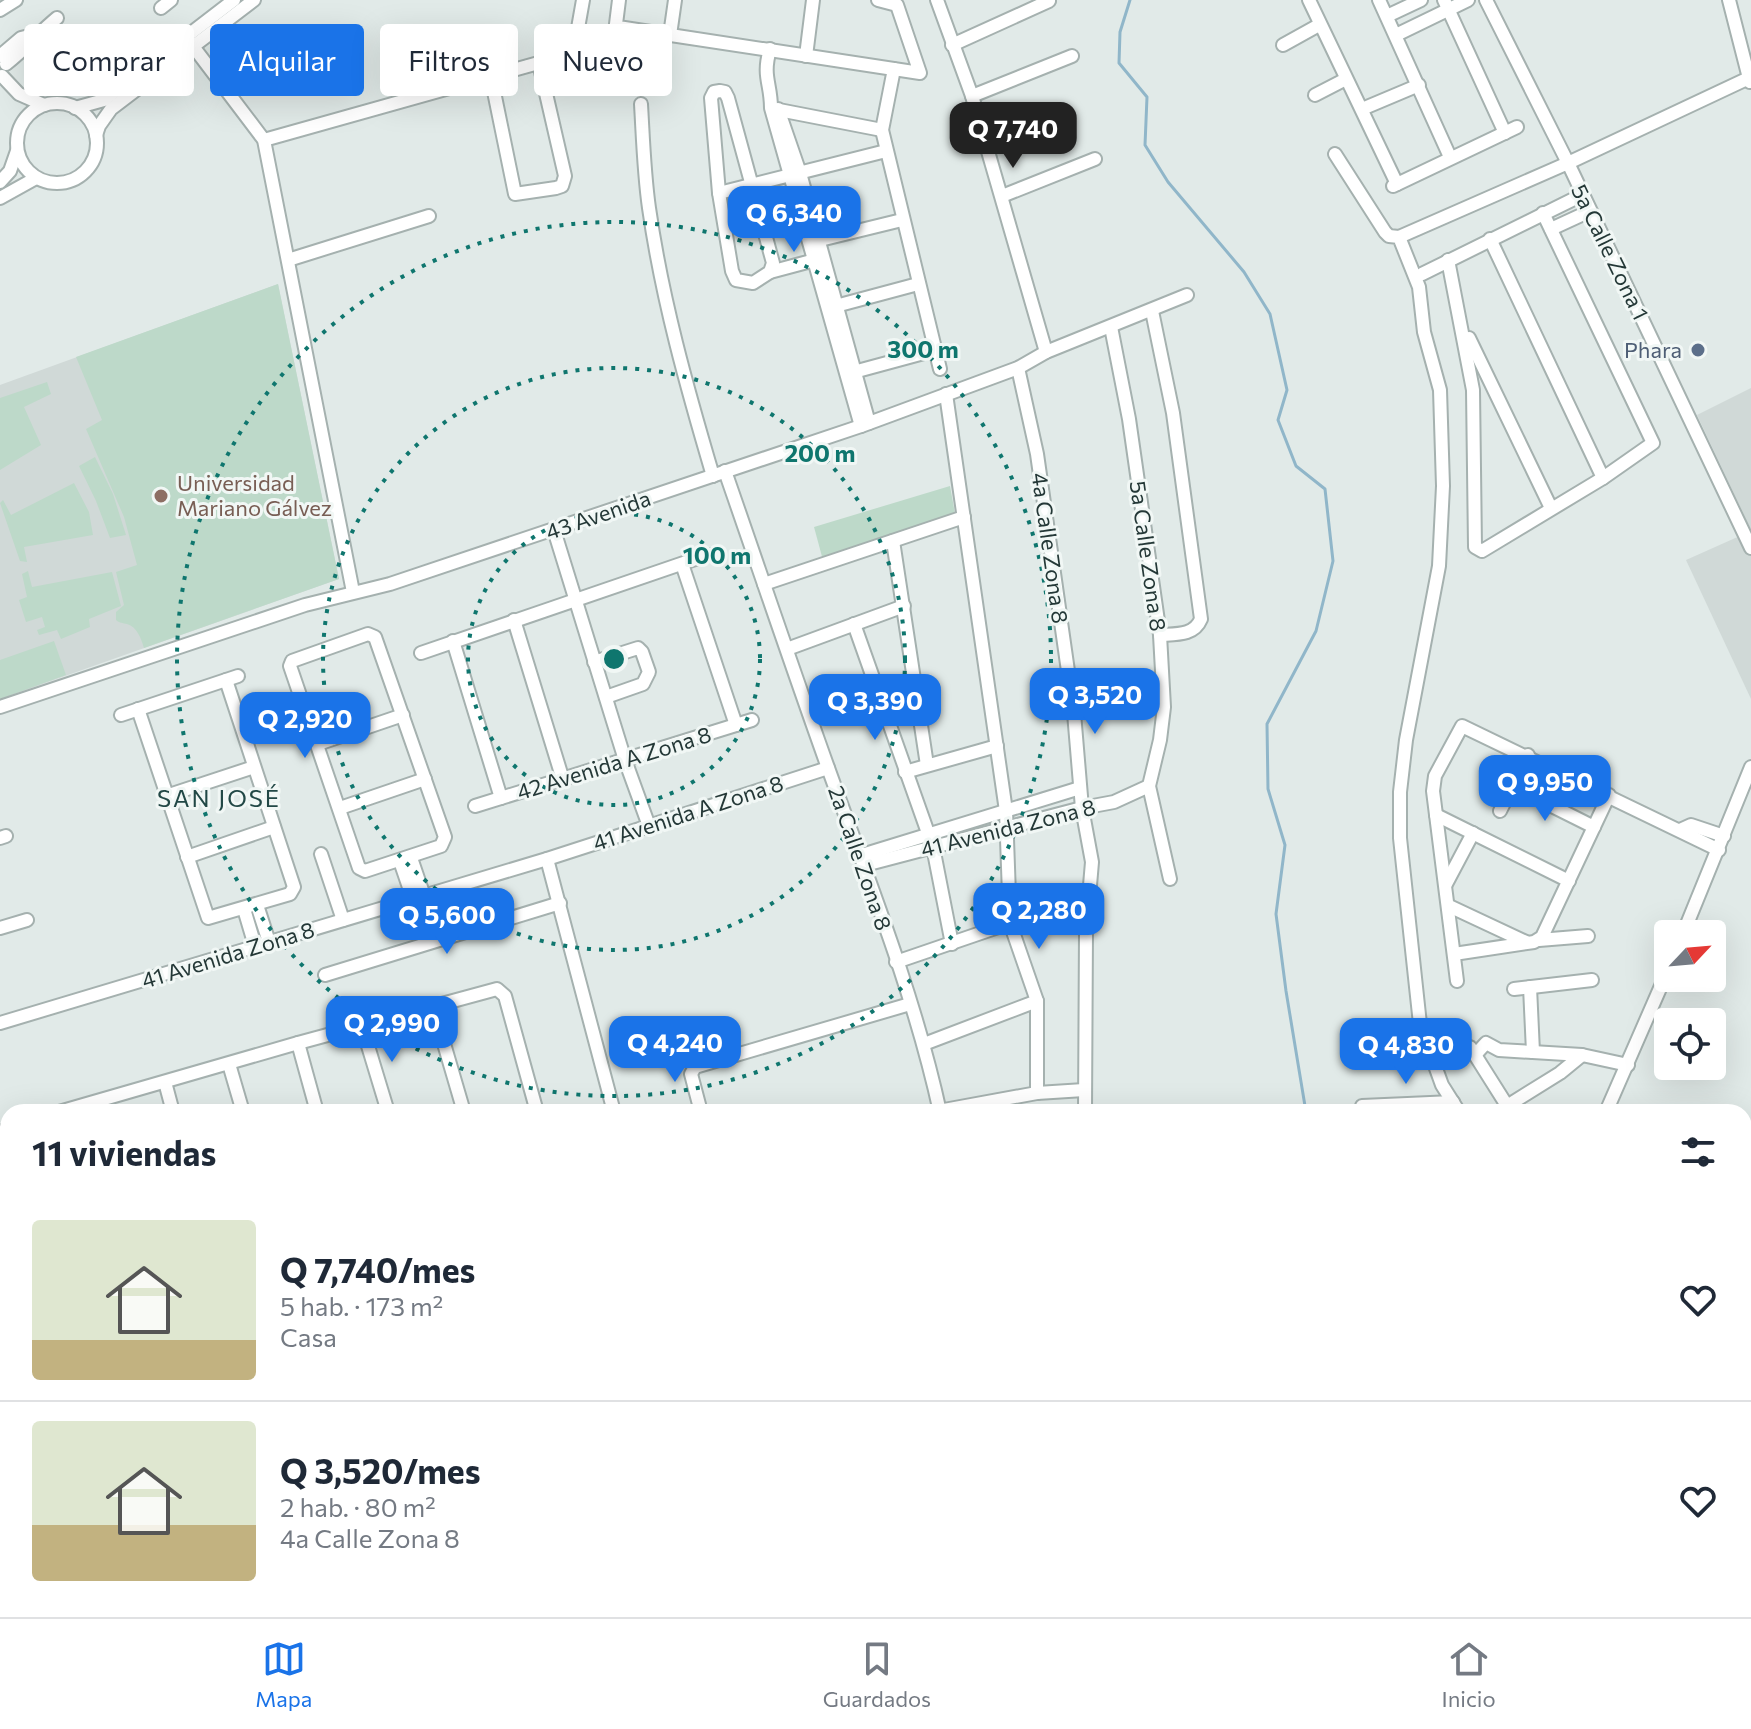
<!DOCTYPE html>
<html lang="es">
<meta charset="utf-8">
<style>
body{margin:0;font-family:Commissioner,sans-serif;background:#f6f6f7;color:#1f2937;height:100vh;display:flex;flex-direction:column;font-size:30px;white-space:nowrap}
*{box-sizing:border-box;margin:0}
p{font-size:26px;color:#747a83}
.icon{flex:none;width:44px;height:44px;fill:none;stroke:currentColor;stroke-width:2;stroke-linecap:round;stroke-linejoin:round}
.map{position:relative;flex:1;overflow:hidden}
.sheet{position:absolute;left:0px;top:1104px;width:1752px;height:514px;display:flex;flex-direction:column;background:#fff;border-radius:24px 24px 0 0;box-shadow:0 8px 32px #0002}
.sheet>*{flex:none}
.top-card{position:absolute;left:24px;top:24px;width:800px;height:72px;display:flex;gap:16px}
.needle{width:52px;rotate:64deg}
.fabs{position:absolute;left:1654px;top:920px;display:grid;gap:16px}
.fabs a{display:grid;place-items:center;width:72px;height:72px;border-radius:8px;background:#fff;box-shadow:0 8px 32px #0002;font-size:40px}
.price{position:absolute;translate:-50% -68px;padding:0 18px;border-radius:16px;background:#1a73e8;color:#fff;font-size:26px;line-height:52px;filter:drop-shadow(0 2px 4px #0008)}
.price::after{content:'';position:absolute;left:50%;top:48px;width:24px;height:18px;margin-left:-12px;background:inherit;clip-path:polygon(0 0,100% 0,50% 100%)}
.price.active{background:#222;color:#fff}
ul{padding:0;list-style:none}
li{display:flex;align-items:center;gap:24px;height:200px;padding:0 32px}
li+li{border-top:2px solid #e0e1e3}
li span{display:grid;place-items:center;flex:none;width:224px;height:160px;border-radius:8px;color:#555}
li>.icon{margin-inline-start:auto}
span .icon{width:96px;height:96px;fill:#fffc;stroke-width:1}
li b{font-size:34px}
h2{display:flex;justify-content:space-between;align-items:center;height:96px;padding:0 32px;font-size:34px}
.tag{padding:0 28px;border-radius:8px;background:#fff;box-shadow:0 8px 32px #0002;font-size:28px;line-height:72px}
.tag.active{background:#1a73e8;color:#fff}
.dock{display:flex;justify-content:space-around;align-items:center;height:112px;border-top:2px solid #e0e1e3;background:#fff;font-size:22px;color:#747a83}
.dock a{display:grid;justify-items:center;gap:4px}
.dock .active{color:#1a73e8}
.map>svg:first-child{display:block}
.built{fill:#d0d9d7}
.green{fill:#bdd9c9}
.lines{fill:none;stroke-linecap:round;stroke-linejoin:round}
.stream{stroke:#90b6c9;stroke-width:3}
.minor-casing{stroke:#a5b1af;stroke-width:16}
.highway-casing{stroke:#c2c7c7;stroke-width:22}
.minor{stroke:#fff;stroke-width:12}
.highway{stroke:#336160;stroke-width:18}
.ring{fill:none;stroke:#0f766e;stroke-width:4;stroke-dasharray:4 8}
.service-dot{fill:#5c6f8a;stroke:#f1f7f5;stroke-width:3}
.education-dot{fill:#8d6e63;stroke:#f1f7f5;stroke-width:3}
.labels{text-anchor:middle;stroke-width:6;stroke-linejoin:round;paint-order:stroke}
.street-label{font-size:22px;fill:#243837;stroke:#f1f7f5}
.service-label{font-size:22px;fill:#4e5e75;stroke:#f1f7f5;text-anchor:end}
.education-label{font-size:22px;fill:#785e54;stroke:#f1f7f5;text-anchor:start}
.neighbourhood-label{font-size:24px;letter-spacing:2px;fill:#224846;stroke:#f1f7f5}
.centre{fill:#0f766e;stroke:#f1f7f5;stroke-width:4}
.ring-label{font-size:24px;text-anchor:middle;font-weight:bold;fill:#0f766e;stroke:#f1f7f5;stroke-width:6;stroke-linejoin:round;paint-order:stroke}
</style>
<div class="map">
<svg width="1751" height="1617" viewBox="0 0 1751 1617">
<rect width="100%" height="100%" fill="#e1eae8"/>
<g class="built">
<path d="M278,284L339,579L0,699V385Z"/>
<path d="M1751,388V530L1697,415Z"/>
<path d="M1742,535L1751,554V699L1686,560Z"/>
</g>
<g class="green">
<path d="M278,284L339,579L144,648C141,638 137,627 127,624C123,623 119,623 116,620V612L124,605L116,572L137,565L124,517L86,429L102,420L76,357Z"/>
<path d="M47,382L51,394L24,407L41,445L0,470V398Z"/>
<path d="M95,457L113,494L126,535L110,538L96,501L79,466Z"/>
<path d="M74,483L89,512L93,535L24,547L27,562L20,561L0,503L3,500L11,515Z"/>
<path d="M950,486L956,519L824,564L814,527Z"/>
<path d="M28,571L32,587L112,572L121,606L89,619L90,627L61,639L57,630L39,635L37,630L45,627L42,617L26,622L19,600L27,597L22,574Z"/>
<path d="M54,641L66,675L0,699V660Z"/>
</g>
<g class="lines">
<g class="stream">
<path d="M1130,0L1120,32L1119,63L1147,97L1145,145L1168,182L1244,272L1270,314L1287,390L1278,420L1296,466L1325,489L1333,561L1316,631L1267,724L1268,789L1285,845L1276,914L1286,991L1306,1112"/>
<path d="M1345,1617L1346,1610"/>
</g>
<g class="minor-casing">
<g id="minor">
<path d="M619,0L616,24L618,27L920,73L897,5L878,0"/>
<path d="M937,0L972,96L1046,352"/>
<path d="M1309,0L1397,184"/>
<path d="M1379,0L1450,157"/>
<path d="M1444,0L1505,133"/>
<path d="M1486,0L1568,163L1751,548"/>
<path d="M1729,0L1750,82"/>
<path d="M161,8L171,0"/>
<path d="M0,10L16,0"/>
<path d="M1387,16L1421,0"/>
<path d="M670,35L675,0"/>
<path d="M1396,35L1468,0"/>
<path d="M186,37L264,140L353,592"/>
<path d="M952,45L1049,1"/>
<path d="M1283,45L1319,25"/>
<path d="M770,49C762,77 771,83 771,108L861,426"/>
<path d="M0,56L21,38L37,34"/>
<path d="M806,56L813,0"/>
<path d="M6,64C25,49 39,33 57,18"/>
<path d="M894,69L882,130L940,369"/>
<path d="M2,76L19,94L44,105"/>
<path d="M491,77L515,194L556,188L562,186L565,176L539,63"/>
<path d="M720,91L725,92L728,98L773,263L770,272L753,283L736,280L732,271L719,193L711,98L714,92Z"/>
<path d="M1315,95L1346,79"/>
<path d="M972,96L1072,56"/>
<circle cx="57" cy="143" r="40"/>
<path d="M641,104C643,138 644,173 649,208C662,299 687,388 713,476"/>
<path d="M75,108L104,100L234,0"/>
<path d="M778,109L800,173L869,423"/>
<path d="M1362,109L1419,85"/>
<path d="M779,110L882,130"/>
<path d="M96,135L99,126L111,109L254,0"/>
<path d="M264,140L567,55L575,45L583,0"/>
<path d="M1335,154L1385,232L1389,236L1399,237L1419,287L1424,332L1440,390L1443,486L1439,566L1406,740L1400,792V838L1420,1024L1442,1085L1459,1112"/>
<path d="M0,182L10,171L17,151"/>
<path d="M1393,186L1517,127"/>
<path d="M719,193L886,151"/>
<path d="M1002,196L1095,159"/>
<path d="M0,198L36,178"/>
<path d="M1551,229L1590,211"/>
<path d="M1399,237L1568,163L1751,77"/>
<path d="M1490,239L1603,478"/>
<path d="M812,242L902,220"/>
<path d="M288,260L429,216"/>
<path d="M1448,260L1473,390L1475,547L1482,551L1603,478L1653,443L1543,213"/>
<path d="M770,272L815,260"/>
<path d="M1422,274L1582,195"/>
<path d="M832,307L918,284"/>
<path d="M1152,311L1173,413L1201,619C1194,636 1176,634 1160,635"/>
<path d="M1111,327L1129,419L1160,635L1164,707L1160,740L1149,786L1170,879"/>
<path d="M1469,338L1551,508"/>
<path d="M1018,368L1037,454L1074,713L1082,808L1092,862L1086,932L1085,1112"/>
<path d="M850,373L935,350"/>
<path d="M946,394L1006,811L1010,923L1037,1001V1093"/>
<path d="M725,471C759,569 792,667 827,765C868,879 914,993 940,1112"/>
<path d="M554,530L625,760L649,826"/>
<path d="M893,541L927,765"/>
<path d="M682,564L736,725"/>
<path d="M764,584L964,517"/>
<path d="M514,620L563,780"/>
<path d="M854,624L933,847L952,944"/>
<path d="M368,634L375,637L445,837L441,846L365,871L359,868L290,666L292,661Z"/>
<path d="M453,641L501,798"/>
<path d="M787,649L904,606"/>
<path d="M421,653L707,555"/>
<path d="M594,662L638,648L642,652L649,672L643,684L606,697"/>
<path d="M0,707L305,605L390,584L861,426L1018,368L1046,352L1187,295"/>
<path d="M138,709L208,918L290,894L294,887L226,680"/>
<path d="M121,715L238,676"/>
<path d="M318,744L403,715"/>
<path d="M905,772L997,746"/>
<path d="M1512,786L1594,827"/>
<path d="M166,796L254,767"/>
<path d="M475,806L752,720"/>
<path d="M340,808L425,779"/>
<path d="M1500,811L1528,755"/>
<path d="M1436,815L1569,881"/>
<path d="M1680,830L1691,825L1724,836"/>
<path d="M0,838L6,836"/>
<path d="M321,854L343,920"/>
<path d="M862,855L1080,788"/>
<path d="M187,857L274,827"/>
<path d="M411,858L424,896"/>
<path d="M547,859L614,1112"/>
<path d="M400,861L413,899"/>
<path d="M865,865L1082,808L1114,802L1149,786"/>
<path d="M1446,884L1473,833"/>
<path d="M257,905L269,942"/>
<path d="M1449,906L1526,942"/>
<path d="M244,909L255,946"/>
<path d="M0,928L27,920"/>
<path d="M1683,934L1751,767"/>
<path d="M1539,940L1588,936"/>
<path d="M1454,954L1534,942L1542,937L1609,795"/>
<path d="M896,962L1010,923"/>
<path d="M325,975L560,903"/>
<path d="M1457,981L1433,791L1435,776L1462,726L1719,850"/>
<path d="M1530,987L1533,1052"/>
<path d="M1514,989L1592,980"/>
<path d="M433,1006L464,1112"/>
<path d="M0,1023L547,859L828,768"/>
<path d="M362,1026L388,1112"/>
<path d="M298,1043L317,1112"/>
<path d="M924,1044L1037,1001"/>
<path d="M1470,1047L1511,1112"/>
<path d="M1475,1055L1486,1043L1499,1050L1582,1055L1628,1065"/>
<path d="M229,1064L243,1112"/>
<path d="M165,1082L173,1112"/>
<path d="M1362,1106L1453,1102"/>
<path d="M1507,1106L1560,1073L1582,1055"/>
<path d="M59,1112L298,1043L497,989L505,996L537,1112"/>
<path d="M701,1112L691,1074L695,1067L910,1004"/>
<path d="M933,1112L1037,1093L1084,1090"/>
<path d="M1606,1112L1668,970"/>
<path d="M0,1135L8,1127"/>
<path d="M0,1336L8,1333"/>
<path d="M1744,1521L1751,1520"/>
<path d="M942,1610L943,1617"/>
<path d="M1092,1610L1093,1617"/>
<path d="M1211,1610L1212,1617"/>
<path d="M1410,1610L1411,1617"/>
<path d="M1441,1610L1442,1617"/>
<path d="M1497,1610L1498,1617"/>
<path d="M1728,1610V1617"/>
<path d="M1272,1617L1279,1610"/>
</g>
</g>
<g class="highway-casing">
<g id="highway">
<path d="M0,1193L8,1199"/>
<path d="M0,1208L8,1214"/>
<path d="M550,1610L556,1617"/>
</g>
</g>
<use href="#minor" class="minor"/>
<use href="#highway" class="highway"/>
</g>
<g class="ring">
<circle cx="614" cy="659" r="146"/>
<circle cx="614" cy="659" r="291"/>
<circle cx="614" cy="659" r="437"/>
</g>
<circle class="service-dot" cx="1698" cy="350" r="8"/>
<circle class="education-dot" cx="161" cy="496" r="8"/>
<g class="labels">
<g class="street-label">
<text transform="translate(1610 252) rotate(64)" y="8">5a Calle Zona 1</text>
<text transform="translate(598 515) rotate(-19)" y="8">43 Avenida</text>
<text transform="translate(1050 548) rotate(82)" y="8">4a Calle Zona 8</text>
<text transform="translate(1148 556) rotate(82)" y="8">5a Calle Zona 8</text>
<text transform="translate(614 763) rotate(-17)" y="8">42 Avenida A Zona 8</text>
<text transform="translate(688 813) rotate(-18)" y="8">41 Avenida A Zona 8</text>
<text transform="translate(1008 828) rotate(-14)" y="8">41 Avenida Zona 8</text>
<text transform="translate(860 858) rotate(71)" y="8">2a Calle Zona 8</text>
<text transform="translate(228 955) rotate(-17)" y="8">41 Avenida Zona 8</text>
</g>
<g class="service-label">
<text x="1682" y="358">Phara</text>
</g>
<g class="education-label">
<text x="177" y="491">Universidad<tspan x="177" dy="25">Mariano Gálvez</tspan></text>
</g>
<g class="neighbourhood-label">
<text x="219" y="807">SAN JOSÉ</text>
</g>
</g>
<circle cx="614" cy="659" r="12" class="centre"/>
<g class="ring-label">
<text x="923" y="358">300 m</text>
<text x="820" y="462">200 m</text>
<text x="717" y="564">100 m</text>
</g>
</svg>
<div class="fabs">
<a><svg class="needle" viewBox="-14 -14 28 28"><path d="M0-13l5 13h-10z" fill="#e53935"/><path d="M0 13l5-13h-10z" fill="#747a83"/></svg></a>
<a><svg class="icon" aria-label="locate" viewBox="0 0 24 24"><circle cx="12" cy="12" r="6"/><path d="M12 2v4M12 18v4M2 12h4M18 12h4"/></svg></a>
</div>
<b class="price active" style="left:1013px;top:170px">Q 7,740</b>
<b class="price" style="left:794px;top:254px">Q 6,340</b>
<b class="price" style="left:1095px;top:736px">Q 3,520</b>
<b class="price" style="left:875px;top:742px">Q 3,390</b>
<b class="price" style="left:305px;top:760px">Q 2,920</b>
<b class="price" style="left:1545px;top:823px">Q 9,950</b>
<b class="price" style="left:1039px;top:951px">Q 2,280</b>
<b class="price" style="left:447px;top:956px">Q 5,600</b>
<b class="price" style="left:392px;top:1064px">Q 2,990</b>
<b class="price" style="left:675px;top:1084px">Q 4,240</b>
<b class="price" style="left:1406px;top:1086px">Q 4,830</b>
<div class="top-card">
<a class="tag">Comprar</a>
<a class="tag active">Alquilar</a>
<a class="tag">Filtros</a>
<a class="tag">Nuevo</a>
</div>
<section class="sheet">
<h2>11 viviendas<svg class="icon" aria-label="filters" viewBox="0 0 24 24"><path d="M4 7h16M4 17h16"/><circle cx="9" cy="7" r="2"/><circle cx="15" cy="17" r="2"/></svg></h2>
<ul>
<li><span style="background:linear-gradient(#dfe7d0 75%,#c2b280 0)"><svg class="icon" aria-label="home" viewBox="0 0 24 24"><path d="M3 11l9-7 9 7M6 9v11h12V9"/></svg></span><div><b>Q 7,740/mes</b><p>5 hab. · 173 m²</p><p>Casa</p></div><svg class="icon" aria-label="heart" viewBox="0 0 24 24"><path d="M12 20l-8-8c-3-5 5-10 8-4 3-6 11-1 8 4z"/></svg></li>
<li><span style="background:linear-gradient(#dfe7d0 65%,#c2b280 0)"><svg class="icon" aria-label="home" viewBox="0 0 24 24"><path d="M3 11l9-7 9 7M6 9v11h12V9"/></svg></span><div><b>Q 3,520/mes</b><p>2 hab. · 80 m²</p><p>4a Calle Zona 8</p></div><svg class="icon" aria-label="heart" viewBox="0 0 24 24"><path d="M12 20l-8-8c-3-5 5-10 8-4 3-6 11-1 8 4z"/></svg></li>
</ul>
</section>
</div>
<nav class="dock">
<a class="active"><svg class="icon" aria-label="map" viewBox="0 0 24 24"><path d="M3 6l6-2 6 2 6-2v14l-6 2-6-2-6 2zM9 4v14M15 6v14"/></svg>Mapa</a>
<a><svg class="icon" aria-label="saved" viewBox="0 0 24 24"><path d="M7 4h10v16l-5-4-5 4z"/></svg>Guardados</a>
<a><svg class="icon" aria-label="home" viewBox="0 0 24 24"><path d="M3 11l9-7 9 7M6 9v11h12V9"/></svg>Inicio</a>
</nav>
